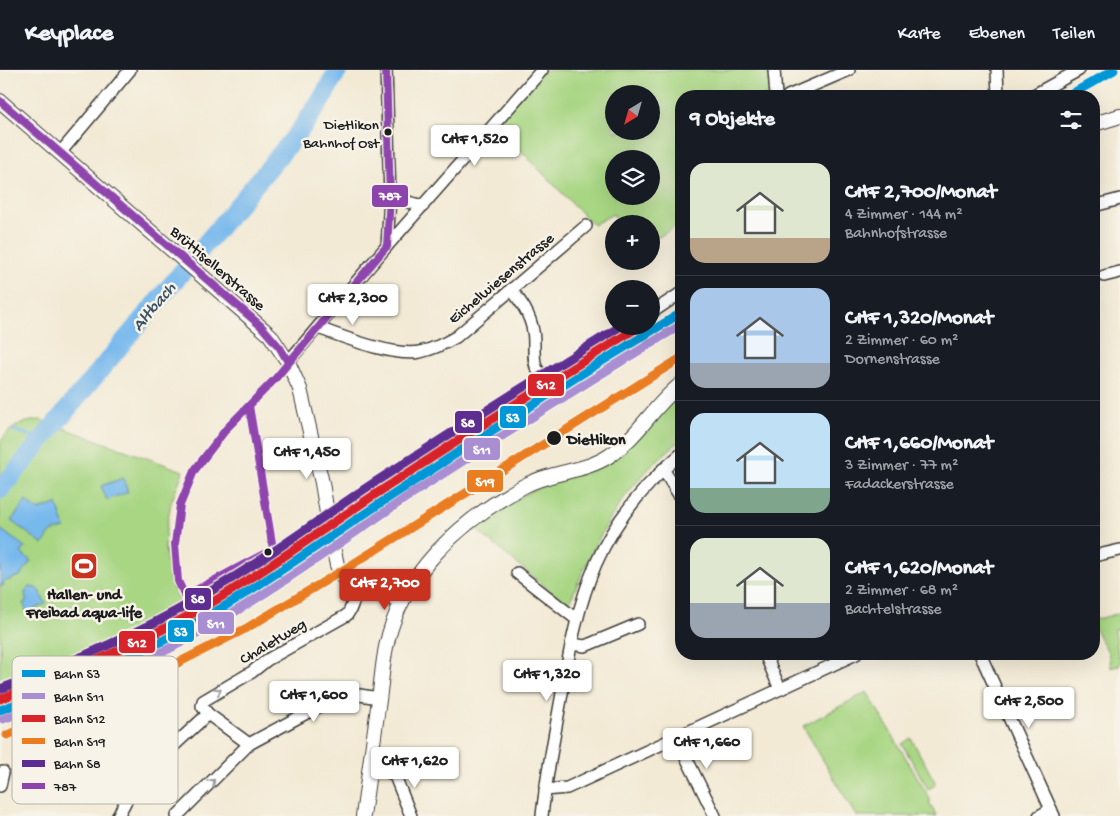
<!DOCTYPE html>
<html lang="de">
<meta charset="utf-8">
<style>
body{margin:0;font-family:"Gochi Hand",sans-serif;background:#20242c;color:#f1f3f6;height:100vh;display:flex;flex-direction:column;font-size:19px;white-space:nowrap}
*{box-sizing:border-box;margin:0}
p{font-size:16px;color:#9ea1a6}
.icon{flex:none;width:28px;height:28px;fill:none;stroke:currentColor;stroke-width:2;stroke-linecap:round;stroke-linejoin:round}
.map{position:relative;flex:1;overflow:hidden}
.side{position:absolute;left:675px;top:20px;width:425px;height:570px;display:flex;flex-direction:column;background:#171b24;border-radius:20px;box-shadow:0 5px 20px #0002}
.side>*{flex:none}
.needle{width:32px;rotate:217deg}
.fabs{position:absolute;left:605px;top:15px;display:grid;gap:10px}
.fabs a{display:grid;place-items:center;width:55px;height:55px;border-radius:50%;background:#171b24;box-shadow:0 5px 20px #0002;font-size:25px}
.price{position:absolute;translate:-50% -42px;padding:0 11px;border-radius:5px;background:#fff;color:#222;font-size:16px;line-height:32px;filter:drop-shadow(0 1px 2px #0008)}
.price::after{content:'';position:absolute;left:50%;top:30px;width:15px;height:11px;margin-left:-8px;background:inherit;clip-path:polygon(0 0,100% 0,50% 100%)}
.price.current{background:#c8321e;color:#fff}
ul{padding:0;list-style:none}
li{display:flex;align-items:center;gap:15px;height:125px;padding:0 15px}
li+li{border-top:1px solid #363941}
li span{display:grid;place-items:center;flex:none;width:140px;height:100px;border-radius:15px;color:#555}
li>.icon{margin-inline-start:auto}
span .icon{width:60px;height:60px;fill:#fffc;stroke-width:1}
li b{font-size:21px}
h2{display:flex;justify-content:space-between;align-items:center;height:60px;padding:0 15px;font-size:21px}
header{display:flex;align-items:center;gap:30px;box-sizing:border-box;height:70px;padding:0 25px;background:#171b24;border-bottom:1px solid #363941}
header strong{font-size:24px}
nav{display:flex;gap:28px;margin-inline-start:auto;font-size:18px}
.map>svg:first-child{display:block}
.green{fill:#a8d683;stroke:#627950;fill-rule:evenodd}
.water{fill:#78b9ed;stroke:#4a6a84}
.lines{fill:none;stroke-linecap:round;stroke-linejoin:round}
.stream{stroke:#78b9ed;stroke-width:3}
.river{stroke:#78b9ed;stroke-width:19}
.minor-casing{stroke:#3c3b38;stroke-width:14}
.tertiary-casing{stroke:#3c3b38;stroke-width:16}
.minor{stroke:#fff;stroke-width:11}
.tertiary{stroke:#fff;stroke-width:14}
.bus-1-casing{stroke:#f7f3e8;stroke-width:11}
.bus-1{stroke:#8e44ad;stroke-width:8}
.rail-1-casing{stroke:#f7f3e8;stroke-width:12}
.rail-2-casing{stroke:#f7f3e8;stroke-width:12}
.rail-3-casing{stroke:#f7f3e8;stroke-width:12}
.rail-4-casing{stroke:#f7f3e8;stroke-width:12}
.rail-5-casing{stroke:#f7f3e8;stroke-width:12}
.rail-1{stroke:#0097d8;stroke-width:9}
.rail-2{stroke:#a98ed2;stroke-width:9}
.rail-3{stroke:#d8242b;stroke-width:9}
.rail-4{stroke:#ea7d20;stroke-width:9}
.rail-5{stroke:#5e2d91;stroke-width:9}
.oneway{stroke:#999}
.bus-dot{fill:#1c1c1c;stroke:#f7f3e8;stroke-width:2}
.labels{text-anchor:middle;stroke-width:5;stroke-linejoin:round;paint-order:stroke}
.bus-label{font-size:15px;fill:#1c1c1c;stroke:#f7f3e8;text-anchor:end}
.street-label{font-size:16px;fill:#1c1c1c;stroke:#f7f3e8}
.stop-label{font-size:16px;font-weight:bold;fill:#1c1c1c;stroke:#f7f3e8;text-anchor:start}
.poi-label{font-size:16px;font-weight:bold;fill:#1c1c1c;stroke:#f7f3e8}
.water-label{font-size:18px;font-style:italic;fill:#3c5365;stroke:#f7f3e8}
.key{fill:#f7f3e8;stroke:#b5b2ab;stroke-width:1}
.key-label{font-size:14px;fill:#1c1c1c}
.line-badge{stroke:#f7f3e8;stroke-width:2}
.badge-label{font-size:14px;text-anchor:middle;font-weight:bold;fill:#fff}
</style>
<header>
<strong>Keyplace</strong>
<nav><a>Karte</a><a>Ebenen</a><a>Teilen</a></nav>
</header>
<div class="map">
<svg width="1120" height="746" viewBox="0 0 1120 746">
<rect width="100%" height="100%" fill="#f7f3e8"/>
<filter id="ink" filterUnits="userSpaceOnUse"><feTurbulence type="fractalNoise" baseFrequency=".02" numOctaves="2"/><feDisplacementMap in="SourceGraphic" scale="10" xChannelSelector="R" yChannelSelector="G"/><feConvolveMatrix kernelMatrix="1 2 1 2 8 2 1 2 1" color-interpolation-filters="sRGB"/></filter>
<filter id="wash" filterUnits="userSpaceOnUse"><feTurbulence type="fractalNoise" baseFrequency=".0096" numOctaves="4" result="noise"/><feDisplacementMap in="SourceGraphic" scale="20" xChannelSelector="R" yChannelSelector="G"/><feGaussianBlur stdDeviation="1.12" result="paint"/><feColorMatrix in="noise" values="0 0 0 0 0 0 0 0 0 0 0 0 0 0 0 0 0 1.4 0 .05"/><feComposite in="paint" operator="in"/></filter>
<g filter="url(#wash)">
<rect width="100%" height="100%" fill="#f3ead5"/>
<g class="green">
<path d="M542,0H774L776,26H681V153L651,172V154H620L613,144L593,155L495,54ZM614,24H651V61H614ZM614,89H651V126H614Z"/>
<path d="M681,320V370C620,418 597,467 568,536L473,457L531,421L554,411L600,395Z"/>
<path d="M41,350L183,401L171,433L166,459L165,479L171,514L183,539L175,544L176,549L57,596L0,614V373C9,357 23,351 41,350Z"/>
<path d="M1120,543V558L1115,559L1118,586L1120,587V595L1111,598C1110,589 1108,580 1103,573C1098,564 1094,561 1094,550Z"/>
<path d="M867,622L930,729V735L937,746H856L803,656Z"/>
<path d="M911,668L935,712L934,716L928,719L902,674Z"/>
</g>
<g class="water">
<path d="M123,408L128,422L107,430L101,416Z"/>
<path d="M26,431L38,440L57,434L65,458L51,462L43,474L11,451Z"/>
<path d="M0,459L25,477L21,483L31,491L20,506L3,512L4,515L0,517Z"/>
<path d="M30,517L36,518L39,521L46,534L27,542L23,533L26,532L25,522Z"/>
</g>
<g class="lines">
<path class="stream" d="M13,360L42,369"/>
<path class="river" d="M0,420L298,63L320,32L338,0"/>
</g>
</g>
<g filter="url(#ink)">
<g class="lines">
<g class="minor-casing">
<g id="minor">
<path d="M386,0L390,127L387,176"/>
<path d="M774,0L776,26"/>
<path d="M997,0L998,26"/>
<path d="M788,26L849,0"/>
<path d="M1032,26L1079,0"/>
<path d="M60,83L130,0"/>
<path d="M390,127L423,136"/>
<path d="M1094,136L1120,129"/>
<path d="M1104,206L1120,202"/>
<path d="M511,219C521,232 530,244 533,261C537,278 525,314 559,302L630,256"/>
<path d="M651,243L681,223"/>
<path d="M318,258C344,267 393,287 420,282C434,279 444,274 456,267L586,156"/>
<path d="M288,292L387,176L542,0"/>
<path d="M663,399L681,428"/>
<path d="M1094,486L1120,480"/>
<path d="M517,503L576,549"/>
<path d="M571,574L585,576L638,554"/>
<path d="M765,584L780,619"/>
<path d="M980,584L1054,746"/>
<path d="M676,667L715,746"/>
<path d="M249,674L208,644L202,636L203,631L252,602L267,590L347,545L350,540L359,518"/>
<path d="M370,697L389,702L395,706L411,746"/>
<path d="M0,716L3,702"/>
<path d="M545,720L567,718L856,584"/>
<path d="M118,746L129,725L142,705L208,644"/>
<path d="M177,746L249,674L338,626L353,624L379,628"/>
<path d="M542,746C546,707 554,668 561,629C579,524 596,455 681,384"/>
<path d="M1039,746L1051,739"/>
</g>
</g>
<g class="tertiary-casing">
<g id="tertiary">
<path d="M0,31L270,265L288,292L300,319L322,413L331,467L337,495L341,505L350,514L402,532"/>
<path d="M1094,54L1120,46"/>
<path d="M363,746C368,710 373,674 378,637C381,618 382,597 386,577C401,504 460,451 524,416C551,401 583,403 609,386C638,367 654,335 681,314"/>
</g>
</g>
<use href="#minor" class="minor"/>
<use href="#tertiary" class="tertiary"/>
<g class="bus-1-casing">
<g id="bus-1">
<path d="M386,0L390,127L387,176"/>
<path d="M0,31L261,256L280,278L288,292"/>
<path d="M249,336L273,479L185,526L178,511L175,474L180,435L194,401L227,358L275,309L387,176"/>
</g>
</g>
<use href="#bus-1" class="bus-1"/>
<g class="rail-1-casing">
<g id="rail-1">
<path d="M1068,26L1114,0"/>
<path d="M0,640C72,614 143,584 210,545C277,506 340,459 405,417C496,357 588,299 681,243"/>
</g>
</g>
<g class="rail-2-casing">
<path id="rail-2" d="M3,649C76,623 148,593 216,553C283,514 346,468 410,425C500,367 590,310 681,255"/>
</g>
<g class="rail-3-casing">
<path id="rail-3" d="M0,629C71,603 140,574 206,536C268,500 325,457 385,418C469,363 554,309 640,256"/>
</g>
<g class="rail-4-casing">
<path id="rail-4" d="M7,665L82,637L142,611L245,559L345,499L681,288"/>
</g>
<g class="rail-5-casing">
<path id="rail-5" d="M0,619C69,594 136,565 199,528C259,494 315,452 372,414C454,361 537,308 621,256"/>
</g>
<use href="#rail-1" class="rail-1"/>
<use href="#rail-2" class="rail-2"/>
<use href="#rail-3" class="rail-3"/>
<use href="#rail-4" class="rail-4"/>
<use href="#rail-5" class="rail-5"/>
</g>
<defs><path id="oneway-chevron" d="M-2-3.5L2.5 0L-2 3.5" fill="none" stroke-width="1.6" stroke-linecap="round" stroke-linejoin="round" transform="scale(1.25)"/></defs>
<g class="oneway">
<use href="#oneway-chevron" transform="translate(218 621) rotate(-30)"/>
<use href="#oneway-chevron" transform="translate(212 712) rotate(-45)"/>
</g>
</g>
<defs>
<g id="stadium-square" transform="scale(1.4375)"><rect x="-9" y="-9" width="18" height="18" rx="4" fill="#c8321e" stroke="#f7f3e8"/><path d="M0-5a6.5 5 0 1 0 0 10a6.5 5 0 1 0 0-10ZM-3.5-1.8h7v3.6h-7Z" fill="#fff"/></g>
</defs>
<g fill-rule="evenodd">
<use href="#stadium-square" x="84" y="496"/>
</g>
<g class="bus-dot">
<circle cx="388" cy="62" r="4.5"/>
<circle cx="554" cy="368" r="8"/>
<circle cx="268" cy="482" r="4.5"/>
</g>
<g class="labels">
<g class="bus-label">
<text x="379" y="59">Dietlikon<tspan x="379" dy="18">Bahnhof Ost</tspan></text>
</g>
<g class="street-label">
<text transform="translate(219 197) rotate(41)" y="6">Brüttisellerstrasse</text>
<text transform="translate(500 207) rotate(-40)" y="6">Eichelwiesenstrasse</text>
<text transform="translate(272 570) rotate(-31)" y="6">Chaletweg</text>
</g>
<g class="stop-label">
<text x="567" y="374">Dietlikon</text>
</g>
<g class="poi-label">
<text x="84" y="529">Hallen- und<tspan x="84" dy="18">Freibad aqua-life</tspan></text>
</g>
<g class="water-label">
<text transform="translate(153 236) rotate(-50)" y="6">Altbach</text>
</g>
</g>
<rect x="12" y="586" width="166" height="148" rx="8" class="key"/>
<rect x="22" y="600" width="23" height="7" fill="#0097d8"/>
<rect x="22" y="623" width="23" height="6" fill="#a98ed2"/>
<rect x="22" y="645" width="23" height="7" fill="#d8242b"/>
<rect x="22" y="668" width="23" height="6" fill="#ea7d20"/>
<rect x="22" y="690" width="23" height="7" fill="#5e2d91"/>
<rect x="22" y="713" width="23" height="6" fill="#8e44ad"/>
<g class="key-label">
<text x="54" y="608">Bahn S3</text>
<text x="54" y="631">Bahn S11</text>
<text x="54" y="653">Bahn S12</text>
<text x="54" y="676">Bahn S19</text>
<text x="54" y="698">Bahn S8</text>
<text x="54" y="721">787</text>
</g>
<g class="line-badge">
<rect x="371" y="114" width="38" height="24" rx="5" fill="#8e44ad"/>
<rect x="527" y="303" width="38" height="24" rx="5" fill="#d8242b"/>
<rect x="499" y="335" width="28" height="24" rx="5" fill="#0097d8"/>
<rect x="454" y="340" width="29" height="24" rx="5" fill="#5e2d91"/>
<rect x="463" y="367" width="38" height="24" rx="5" fill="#a98ed2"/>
<rect x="466" y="399" width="38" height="24" rx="5" fill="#ea7d20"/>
<rect x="184" y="517" width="28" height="24" rx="5" fill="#5e2d91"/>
<rect x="197" y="541" width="38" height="24" rx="5" fill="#a98ed2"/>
<rect x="167" y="549" width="28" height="24" rx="5" fill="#0097d8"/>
<rect x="118" y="560" width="38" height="24" rx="5" fill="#d8242b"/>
</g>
<g class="badge-label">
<text x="390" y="130">787</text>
<text x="546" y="319">S12</text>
<text x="513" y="352">S3</text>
<text x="468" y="357">S8</text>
<text x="482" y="384">S11</text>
<text x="485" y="416">S19</text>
<text x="198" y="533">S8</text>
<text x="216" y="558">S11</text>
<text x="181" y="566">S3</text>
<text x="137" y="577">S12</text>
</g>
</svg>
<div class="fabs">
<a><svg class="needle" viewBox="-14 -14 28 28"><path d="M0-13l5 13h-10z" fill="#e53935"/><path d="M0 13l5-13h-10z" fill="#9ea1a6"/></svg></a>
<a><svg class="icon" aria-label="layers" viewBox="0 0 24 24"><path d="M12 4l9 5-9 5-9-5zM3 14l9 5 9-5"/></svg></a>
<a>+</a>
<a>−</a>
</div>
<b class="price" style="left:475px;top:97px">CHF 1,520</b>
<b class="price" style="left:353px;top:256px">CHF 2,300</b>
<b class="price" style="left:307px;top:410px">CHF 1,450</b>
<b class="price current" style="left:385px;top:541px">CHF 2,700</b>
<b class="price" style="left:547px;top:632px">CHF 1,320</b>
<b class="price" style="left:314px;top:653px">CHF 1,600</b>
<b class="price" style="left:1029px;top:659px">CHF 2,500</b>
<b class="price" style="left:707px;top:700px">CHF 1,660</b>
<b class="price" style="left:415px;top:719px">CHF 1,620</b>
<section class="side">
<h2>9 Objekte<svg class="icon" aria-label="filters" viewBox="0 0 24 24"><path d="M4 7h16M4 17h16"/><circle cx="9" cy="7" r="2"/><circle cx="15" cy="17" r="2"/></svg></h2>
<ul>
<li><span style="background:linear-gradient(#dfe7d0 75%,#b9a48a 0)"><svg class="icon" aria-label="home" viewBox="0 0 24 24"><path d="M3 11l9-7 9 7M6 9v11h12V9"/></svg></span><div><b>CHF 2,700/Monat</b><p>4 Zimmer · 144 m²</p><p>Bahnhofstrasse</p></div></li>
<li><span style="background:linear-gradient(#a9c7e8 75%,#9aa5b1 0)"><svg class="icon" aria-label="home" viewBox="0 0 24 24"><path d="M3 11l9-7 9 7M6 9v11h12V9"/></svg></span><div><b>CHF 1,320/Monat</b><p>2 Zimmer · 60 m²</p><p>Dornenstrasse</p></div></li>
<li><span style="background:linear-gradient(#bfe0f5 75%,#7fa58c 0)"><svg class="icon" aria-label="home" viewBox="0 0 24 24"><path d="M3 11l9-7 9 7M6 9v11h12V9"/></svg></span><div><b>CHF 1,660/Monat</b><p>3 Zimmer · 77 m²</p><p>Fadackerstrasse</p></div></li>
<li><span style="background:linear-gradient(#dfe7d0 65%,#9aa5b1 0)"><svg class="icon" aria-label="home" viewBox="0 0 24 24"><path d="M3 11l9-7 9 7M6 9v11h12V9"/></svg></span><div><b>CHF 1,620/Monat</b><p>2 Zimmer · 68 m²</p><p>Bachtelstrasse</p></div></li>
</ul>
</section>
</div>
